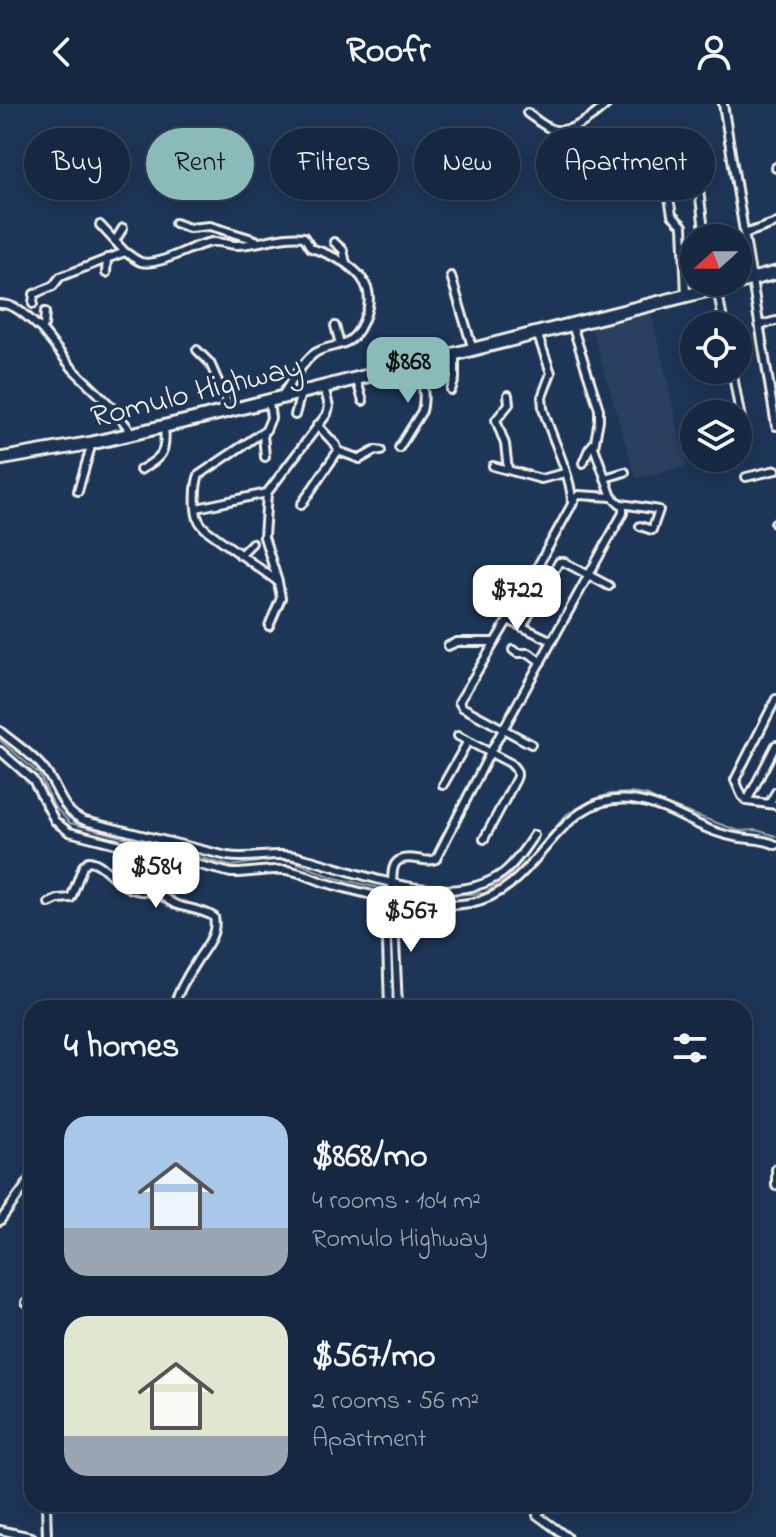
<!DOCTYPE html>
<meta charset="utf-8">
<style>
body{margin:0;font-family:"Indie Flower",sans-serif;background:#1f3048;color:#f1f3f6;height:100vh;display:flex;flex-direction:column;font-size:30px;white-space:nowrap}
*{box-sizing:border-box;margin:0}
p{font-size:26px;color:#9ea6b1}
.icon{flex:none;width:44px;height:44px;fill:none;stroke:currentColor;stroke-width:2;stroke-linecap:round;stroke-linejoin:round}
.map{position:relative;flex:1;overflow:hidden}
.side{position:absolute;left:24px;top:896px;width:728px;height:512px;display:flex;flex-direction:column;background:#162841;border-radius:24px;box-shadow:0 4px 20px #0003,0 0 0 2px #35445a}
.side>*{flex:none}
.top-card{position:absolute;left:24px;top:24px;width:728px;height:72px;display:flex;gap:16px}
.needle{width:52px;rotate:249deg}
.buttons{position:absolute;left:680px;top:120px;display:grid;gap:16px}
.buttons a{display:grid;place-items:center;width:72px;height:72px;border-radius:50%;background:#162841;box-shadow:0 4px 20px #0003,0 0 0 2px #35445a;font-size:40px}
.price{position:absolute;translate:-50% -68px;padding:0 18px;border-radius:16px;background:#fff;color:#222;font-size:26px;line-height:52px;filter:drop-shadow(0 2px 4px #0008)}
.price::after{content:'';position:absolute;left:50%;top:48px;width:24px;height:18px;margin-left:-12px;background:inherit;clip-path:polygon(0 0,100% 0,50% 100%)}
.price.on{background:#8bbbb9;color:#111}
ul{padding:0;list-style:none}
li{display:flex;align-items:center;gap:24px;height:200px;padding:0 40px}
li span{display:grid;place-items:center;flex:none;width:224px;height:160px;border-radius:24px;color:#555}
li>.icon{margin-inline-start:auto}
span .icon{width:96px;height:96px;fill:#fffc;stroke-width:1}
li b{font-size:34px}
h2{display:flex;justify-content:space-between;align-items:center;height:96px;padding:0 40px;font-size:34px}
.chip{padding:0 28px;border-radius:36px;background:#162841;box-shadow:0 4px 20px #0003,0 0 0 2px #35445a;font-size:28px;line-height:72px}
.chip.on{background:#8bbbb9;color:#111}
header{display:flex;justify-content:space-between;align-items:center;height:104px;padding:0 40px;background:#162841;font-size:36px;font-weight:800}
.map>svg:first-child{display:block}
.built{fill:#2a4060}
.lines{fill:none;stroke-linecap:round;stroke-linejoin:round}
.stream{stroke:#9aa2ab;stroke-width:2}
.street-casing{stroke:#f4f1e8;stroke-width:12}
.highway-casing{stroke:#f4f1e8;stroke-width:17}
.street{stroke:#1d3557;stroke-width:6}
.highway{stroke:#1d3557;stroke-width:11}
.labels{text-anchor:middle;stroke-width:7;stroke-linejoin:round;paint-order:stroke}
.street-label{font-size:32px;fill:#f4f1e8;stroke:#1d3557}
</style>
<header><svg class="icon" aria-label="back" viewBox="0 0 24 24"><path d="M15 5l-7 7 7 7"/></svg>Roofr<svg class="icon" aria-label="person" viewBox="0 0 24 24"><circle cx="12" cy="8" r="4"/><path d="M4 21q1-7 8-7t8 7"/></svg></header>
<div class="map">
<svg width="776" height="1433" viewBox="0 0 776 1433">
<rect width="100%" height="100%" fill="#1d3557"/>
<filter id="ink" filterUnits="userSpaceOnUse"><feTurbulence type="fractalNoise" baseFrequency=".0125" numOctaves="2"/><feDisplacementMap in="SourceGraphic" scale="16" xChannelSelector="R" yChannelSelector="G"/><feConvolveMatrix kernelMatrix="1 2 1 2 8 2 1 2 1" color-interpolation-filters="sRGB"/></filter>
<g filter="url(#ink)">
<path class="built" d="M650,205L687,362L636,374L591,223Z"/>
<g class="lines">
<g class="stream">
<path d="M0,636L39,670L54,702L70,719L231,762L286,754L332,773L388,786"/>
<path d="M401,789L454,791L484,789L517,768L567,710L594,695L611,690L629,689L646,691L662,699L739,727L756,726L776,732"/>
</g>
<g class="street-casing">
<g id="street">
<path d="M723,0L776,322"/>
<path d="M527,9C534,14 541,20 549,24C568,33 594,12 607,0"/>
<path d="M776,63V64"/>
<path d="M699,86L705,134"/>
<path d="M669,94L672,111L683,122L686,191"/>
<path d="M175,119L189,124L210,122L256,136"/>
<path d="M100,121L125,148"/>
<path d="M744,130L776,119"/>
<path d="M115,137L123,124"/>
<path d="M334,138L343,146L346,159"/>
<path d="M106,169L107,154"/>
<path d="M451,172L473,246"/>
<path d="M717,183L724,222"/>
<path d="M0,200C17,200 29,215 41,225"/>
<path d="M33,200L34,190L53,182L60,173L125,148C130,151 135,156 141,158C160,163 190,141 212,138C221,137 228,141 237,141C259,141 281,130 304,133L311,144C340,153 380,173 366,210C363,219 358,230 350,236C340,243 325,242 315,249C303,257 290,280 281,293"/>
<path d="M45,208L44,221L41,225L73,265L112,303L133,330"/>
<path d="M760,221L776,217"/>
<path d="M335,222L340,240"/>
<path d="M537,229L551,269L542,293L543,304C550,332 573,373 572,401"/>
<path d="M197,246L210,259L231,307"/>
<path d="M732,266L743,326"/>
<path d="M356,274L363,297"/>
<path d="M451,286L455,275V250"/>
<path d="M508,291L509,300L496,316L505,340L508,366"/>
<path d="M269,298L271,314L266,326L199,371C195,380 194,408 199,417C201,420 205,425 208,427L277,477"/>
<path d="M295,311L301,289"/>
<path d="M263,330L265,353"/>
<path d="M399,344L422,307C426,291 422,275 419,258"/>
<path d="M338,347L360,355L376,346L381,347"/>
<path d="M583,359L589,345L594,339"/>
<path d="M493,362L541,375L565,369"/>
<path d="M140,366C162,354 167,348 164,323"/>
<path d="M746,373L776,366"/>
<path d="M605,374L625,368"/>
<path d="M78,387L92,339"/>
<path d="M622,400L659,406L652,426L640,422"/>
<path d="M301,401L338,347L336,341L317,321"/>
<path d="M197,404L267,389"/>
<path d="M775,419H776"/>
<path d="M240,451L252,439"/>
<path d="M508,516L552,537"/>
<path d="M269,522L281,494L278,478L264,433L267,389L327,310L329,303L324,282"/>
<path d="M522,523L559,458H564L609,482"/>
<path d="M448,542L457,538H495"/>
<path d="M513,546L517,549H529L541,558"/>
<path d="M776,595L735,676L742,692L747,697L776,701"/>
<path d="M0,627C14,639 32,650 43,664C59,682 60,708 85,717L227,752C250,756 272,748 295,752C354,765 447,810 503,769C515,760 525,744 534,731"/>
<path d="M458,632L510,659C515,664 519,668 516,675L484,735"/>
<path d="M531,640L462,603L459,598L508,516L576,393L579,391L612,393"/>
<path d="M0,647L33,676L55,717L69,728L231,769C249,770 270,764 286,766C299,767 313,775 326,779C371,791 423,807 470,799C544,786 554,682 638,697C662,701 684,715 706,724C715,728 725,731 735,733C749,736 763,734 776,741"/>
<path d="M443,681L468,637"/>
<path d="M747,697L776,641"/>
<path d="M769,700L776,688"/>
<path d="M388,794L386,806L389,904"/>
<path d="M392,795C394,772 385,750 417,755C425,756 429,758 436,755L490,649L623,409V402L612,393L594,343L599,316V305L572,221"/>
<path d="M397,796L394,814L398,904"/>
<path d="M49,799L58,795L71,794L83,762L88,757C102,757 113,777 129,784C138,788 146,787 155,789C163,791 169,798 177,801C190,805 203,806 214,813C218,831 205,843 196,858C187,872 178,888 173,904"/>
<path d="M776,1065V1082"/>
<path d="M0,1117L32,1073"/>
<path d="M26,1198L32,1201"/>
<path d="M46,1400L47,1433"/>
<path d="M547,1400L537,1411L567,1433"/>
<path d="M0,1426L32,1433"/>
</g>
</g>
<g class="highway-casing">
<path id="highway" d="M0,355L92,339L200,314L776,169"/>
</g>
<use href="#street" class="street"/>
<use href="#highway" class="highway"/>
</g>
</g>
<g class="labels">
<g class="street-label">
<text transform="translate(196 286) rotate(-14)" y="11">Romulo Highway</text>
</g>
</g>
</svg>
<div class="buttons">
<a><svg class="needle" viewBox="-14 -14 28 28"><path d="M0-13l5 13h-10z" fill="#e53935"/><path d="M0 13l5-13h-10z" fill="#9ea6b1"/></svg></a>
<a><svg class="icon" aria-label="locate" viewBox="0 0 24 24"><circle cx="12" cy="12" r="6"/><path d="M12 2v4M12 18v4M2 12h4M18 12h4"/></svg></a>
<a><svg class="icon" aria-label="layers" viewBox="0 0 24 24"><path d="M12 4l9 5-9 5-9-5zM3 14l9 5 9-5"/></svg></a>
</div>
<b class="price on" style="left:408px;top:301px">$868</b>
<b class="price" style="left:517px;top:529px">$722</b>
<b class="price" style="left:156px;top:806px">$584</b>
<b class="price" style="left:411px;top:850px">$567</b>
<div class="top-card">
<a class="chip">Buy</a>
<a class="chip on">Rent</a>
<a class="chip">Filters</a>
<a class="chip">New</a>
<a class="chip">Apartment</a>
</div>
<section class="side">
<h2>4 homes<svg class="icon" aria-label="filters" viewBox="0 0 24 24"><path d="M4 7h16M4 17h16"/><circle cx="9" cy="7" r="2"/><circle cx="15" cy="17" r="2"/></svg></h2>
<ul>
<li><span style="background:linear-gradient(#a9c7e8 70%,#9aa5b1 0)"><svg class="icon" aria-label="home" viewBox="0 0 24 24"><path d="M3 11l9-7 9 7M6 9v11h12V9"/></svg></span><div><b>$868/mo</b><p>4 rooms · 104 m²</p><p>Romulo Highway</p></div></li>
<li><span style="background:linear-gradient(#dfe7d0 75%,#9aa5b1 0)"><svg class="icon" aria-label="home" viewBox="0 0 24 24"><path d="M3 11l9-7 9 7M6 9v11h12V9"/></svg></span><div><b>$567/mo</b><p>2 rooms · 56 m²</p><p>Apartment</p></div></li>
</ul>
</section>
</div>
